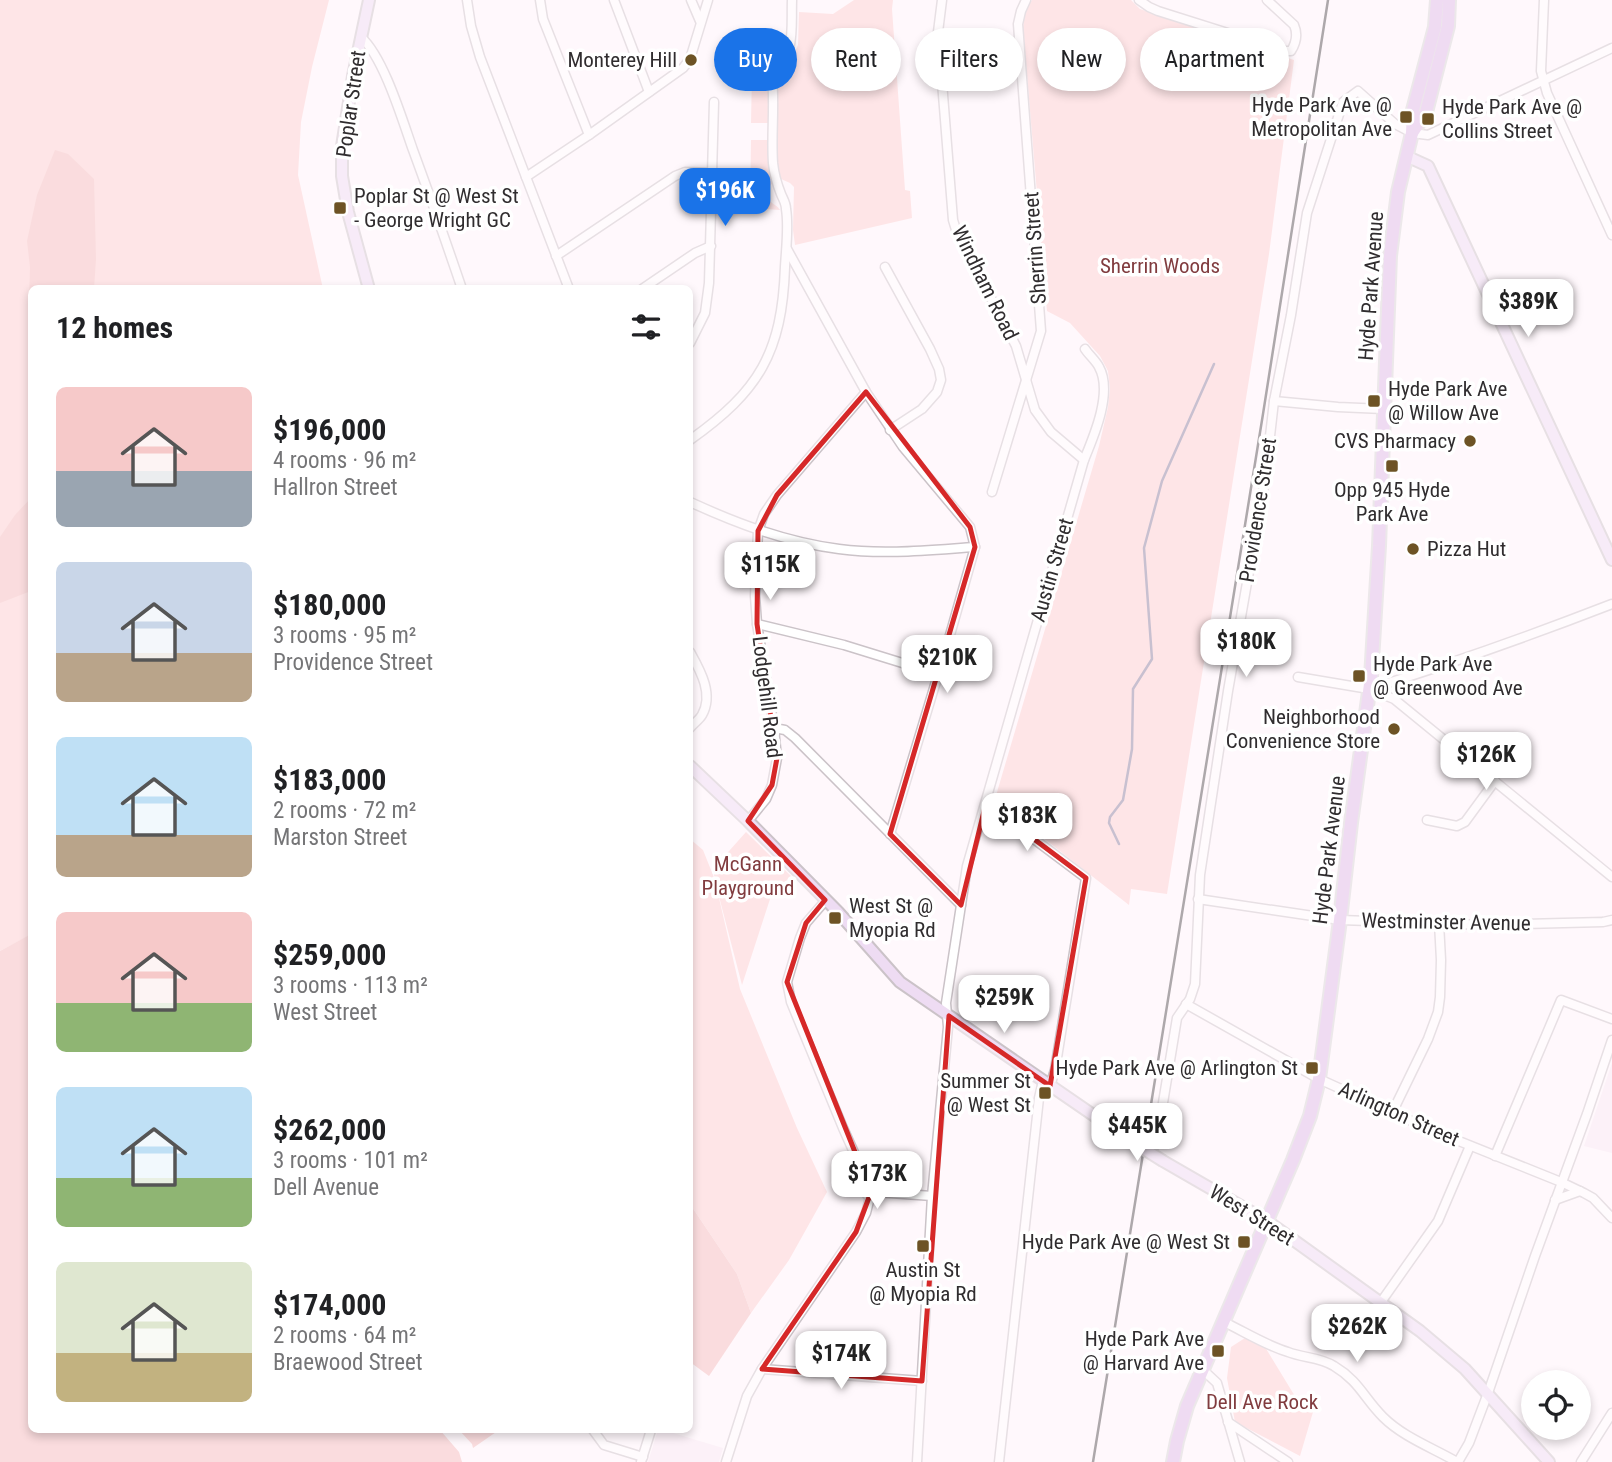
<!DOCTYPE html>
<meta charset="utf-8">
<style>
body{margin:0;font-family:"Roboto Condensed",sans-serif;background:#f2f2f2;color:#202124;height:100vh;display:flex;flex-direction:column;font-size:26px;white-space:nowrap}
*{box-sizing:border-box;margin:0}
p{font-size:23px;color:#757577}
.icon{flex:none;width:38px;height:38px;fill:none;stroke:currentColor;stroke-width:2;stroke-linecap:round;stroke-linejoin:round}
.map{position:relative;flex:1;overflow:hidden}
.panel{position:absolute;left:28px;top:285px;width:665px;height:1148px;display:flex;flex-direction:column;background:#fff;border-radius:10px;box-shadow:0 4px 10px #0003}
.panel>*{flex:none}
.guide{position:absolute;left:714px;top:28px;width:665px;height:63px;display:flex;gap:14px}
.controls{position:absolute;left:1521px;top:1370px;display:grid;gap:14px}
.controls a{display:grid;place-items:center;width:70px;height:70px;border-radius:50%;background:#fff;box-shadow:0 4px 10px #0003;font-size:35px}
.price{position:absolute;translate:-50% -60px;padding:0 16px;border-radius:14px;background:#fff;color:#222;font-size:23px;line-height:46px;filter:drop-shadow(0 2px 4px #0008)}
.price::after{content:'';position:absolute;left:50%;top:42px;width:21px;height:16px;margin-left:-10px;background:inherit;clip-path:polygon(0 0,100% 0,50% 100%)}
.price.active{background:#1a73e8;color:#fff}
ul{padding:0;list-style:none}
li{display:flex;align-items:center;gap:21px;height:175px;padding:0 28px}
li span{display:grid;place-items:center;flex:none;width:196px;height:140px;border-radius:10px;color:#555}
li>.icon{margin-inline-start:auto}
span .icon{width:84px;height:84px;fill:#fffc;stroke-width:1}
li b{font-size:30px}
h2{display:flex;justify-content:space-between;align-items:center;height:84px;padding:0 28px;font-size:30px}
.tag{padding:0 24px;border-radius:32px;background:#fff;box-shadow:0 4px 10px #0003;font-size:24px;line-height:63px}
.tag.active{background:#1a73e8;color:#fff}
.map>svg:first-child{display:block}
.built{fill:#f8e9f3}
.green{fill:#fccfce}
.forest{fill:#f3bbba}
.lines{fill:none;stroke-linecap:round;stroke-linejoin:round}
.stream{stroke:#867c9c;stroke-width:2.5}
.street-casing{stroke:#cbc3c8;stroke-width:11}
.secondary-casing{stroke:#cbc3c8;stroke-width:14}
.primary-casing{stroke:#d6d5d5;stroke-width:16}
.street{stroke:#fff;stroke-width:8}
.secondary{stroke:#eedcf3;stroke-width:10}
.primary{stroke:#dcb9e6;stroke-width:12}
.rail{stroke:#4a4749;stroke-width:2.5}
.secondary-bridge-casing{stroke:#cbc3c8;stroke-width:14;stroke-linecap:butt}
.secondary-bridge{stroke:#eedcf3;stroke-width:10}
.marked{fill:none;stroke:#d62828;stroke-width:5;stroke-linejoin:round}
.poi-dot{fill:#6d5325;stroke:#fff;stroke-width:2.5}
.labels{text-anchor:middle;stroke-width:7;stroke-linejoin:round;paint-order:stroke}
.poi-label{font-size:21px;fill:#302d2f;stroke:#fff;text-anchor:end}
.street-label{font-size:21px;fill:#302d2f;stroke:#fff}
.park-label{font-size:21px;fill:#813c3f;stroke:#fff}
</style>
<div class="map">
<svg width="1612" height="1462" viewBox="0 0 1612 1462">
<rect width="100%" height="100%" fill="#fff8fc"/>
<g class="built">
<path d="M1612,1063V1153L1584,1146Z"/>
<path d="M658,1430H663L723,1448L719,1462H648Z"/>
</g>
<g class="green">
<path d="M0,0H329L312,67L301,122L298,175L323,289H32V934L0,951Z"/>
<path d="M854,0H893L892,9L905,190L910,191L912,218L795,245L793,230L794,187L790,183L781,179C771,182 761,192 771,202C774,205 778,206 780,210L750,208L751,140H770L769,123H751L752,72L761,66C762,78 761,91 777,90L798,45L799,12L833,14Z"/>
<path d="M1032,0H1131L1140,9L1294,60L1269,254L1167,894L1131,889L1129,905L997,802L995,799L1099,446L1108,407L1110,389L1108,371L1100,356L1070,323L1047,311L1023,28L1025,11Z"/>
<path d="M746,832L791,876L771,896L742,985L716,885L740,989L797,1128L827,1192L789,1260L751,1313L737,1274L690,1204V839L703,850L715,880L713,869Z"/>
<path d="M1245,1338L1265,1347L1293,1393L1304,1408L1313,1412L1300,1456L1235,1422L1227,1378L1231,1347Z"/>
</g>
<g class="forest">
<path d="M55,150L68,154L94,179L96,259L94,289H32L31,330L29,304L30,267L27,241L37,195Z"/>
<path d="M31,498V591L0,603V537L15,515Z"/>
<path d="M31,934L32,1430H440L459,1452L462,1462H0V951Z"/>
<path d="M690,1204L737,1274L751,1313L709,1376L690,1362Z"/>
<path d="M459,1430H499L473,1448L472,1444Z"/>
</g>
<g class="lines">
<path class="stream" d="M1119,844L1109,823L1110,817L1123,800L1132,749L1133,689L1152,659L1144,548L1162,481L1214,364"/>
<g class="street-casing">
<g id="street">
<path d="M467,0L471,26L480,57L569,289"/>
<path d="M540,0L543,19L589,135"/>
<path d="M614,0L649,92"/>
<path d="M691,0L700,21"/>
<path d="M942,0L938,32L953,220L957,233L1016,346L1035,410L1051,432L1084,460"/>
<path d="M1139,0L1149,7L1158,11L1285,51H1291C1296,43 1298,34 1294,25L1267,0"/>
<path d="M1544,0L1541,71L1547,93L1612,235"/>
<path d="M361,37C384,58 402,119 413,150C430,196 446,242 462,289"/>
<path d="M526,177L589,135L683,68L690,59L708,0"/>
<path d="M787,249L866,392L903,447L970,527L975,547"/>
<path d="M556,256L675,176L685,172L712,173"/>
<path d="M885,267L930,349L939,369L941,380L937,392L922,409L890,430"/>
<path d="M642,289L695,253L711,246"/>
<path d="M690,343L705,313L709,283L714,102"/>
<path d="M1274,401L1338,407L1383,409"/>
<path d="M690,440C759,391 782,353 785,267C786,248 789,227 786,209C786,203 783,199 781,194C777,184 774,173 773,163C771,134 775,106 772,77C796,52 791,32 792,0"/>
<path d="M992,492L1041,331L1018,24L1021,11L1026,0"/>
<path d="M690,502C738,524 786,542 839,549C884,555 930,550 975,547"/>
<path d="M757,624L844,645L938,674"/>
<path d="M690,652C700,670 714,694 702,715C699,720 693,724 690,728"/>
<path d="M1298,677L1369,689L1394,699L1612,877"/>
<path d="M1369,689C1451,664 1532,635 1612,604"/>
<path d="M774,728L785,730L795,738L961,905"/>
<path d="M986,803L1086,878L1055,1070L1050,1086"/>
<path d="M1427,820L1457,826L1465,822L1495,781"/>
<path d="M748,821L766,799L772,785L777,758L774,728L757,624L755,596L758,531L764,514L777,495L866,392"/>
<path d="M890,834L950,635L975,547"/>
<path d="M1198,899L1340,920L1486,925L1603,922L1612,920"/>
<path d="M826,900L806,923L800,938L787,982L791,1002L843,1128L869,1186"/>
<path d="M1186,1004L1319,1079L1429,1129L1561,1182L1584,1193L1593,1198L1612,1218"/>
<path d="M1392,1113L1428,1039L1438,1012L1440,997L1441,960L1439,923"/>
<path d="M1156,1145L1177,1018L1190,999L1195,984L1200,875L1228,691L1265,480L1274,401L1291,315L1307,213L1343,102L1358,91L1395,124L1412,133L1428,135L1612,48"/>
<path d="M1495,1156L1561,1000L1612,1019"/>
<circle cx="871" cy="1191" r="5.5"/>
<path d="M876,1192L932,1196"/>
<path d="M1555,1200L1580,1191"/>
<path d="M1381,1302L1438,1221L1470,1146"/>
<path d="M1224,1322C1245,1332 1265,1345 1288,1352C1303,1358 1320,1357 1334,1366C1359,1381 1364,1398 1383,1417C1403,1437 1433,1448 1457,1462"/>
<path d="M762,1369L922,1381"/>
<path d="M1203,1370L1217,1383L1240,1462"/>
<path d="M1228,1422L1288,1462"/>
<path d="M593,1430L604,1445L643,1457"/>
<path d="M641,1462L651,1430"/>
<path d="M726,1462L747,1396L762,1369L856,1232L866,1213L870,1197"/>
<path d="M917,1462L932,1196L948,1027L946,1003L967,866L1084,460C1094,436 1113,392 1099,367C1096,361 1089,355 1085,349"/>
<path d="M999,1462L1039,1098L1043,1081"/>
<path d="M1458,1462L1469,1443L1488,1393L1535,1256L1587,1114L1612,1040"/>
<path d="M1581,1462L1612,1413"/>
</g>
</g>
<g class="secondary-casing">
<g id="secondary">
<path d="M369,0L353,76L342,146V176L348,212L369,289"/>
<path d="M1406,156L1428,166L1612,560"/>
<path d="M690,766L748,821L838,912L900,982L1128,1139"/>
<path d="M1163,1161L1267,1221L1420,1331L1465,1369L1549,1462"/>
</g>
</g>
<g class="primary-casing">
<g id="primary">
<path d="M1412,133L1426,112L1448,26L1449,0"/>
<path d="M1173,1462L1177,1441L1187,1406L1293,1160L1310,1116L1319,1079L1340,920L1351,823L1371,677L1379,546L1390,256L1398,192L1412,133L1413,110L1435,27L1437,0"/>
</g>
</g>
<use href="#street" class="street"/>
<use href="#secondary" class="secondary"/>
<use href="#primary" class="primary"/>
<path class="rail" d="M1093,1462L1263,414L1328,0"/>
<g class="secondary-bridge-casing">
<path id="secondary-bridge" d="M1128,1139L1163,1161"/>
</g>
<use href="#secondary-bridge" class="secondary-bridge"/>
</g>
<path d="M0 0H1612V1462H0ZM866,392L970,527L975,547L890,834L961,905L986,803L1086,878L1050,1086L949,1016L922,1381L762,1369L856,1232L871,1192L787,982L806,923L825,900L748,821L772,785L777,758L757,624L758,531L777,495Z" fill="#fff8fc" fill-opacity=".55" fill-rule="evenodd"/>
<path class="marked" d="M866,392L970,527L975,547L890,834L961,905L986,803L1086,878L1050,1086L949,1016L922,1381L762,1369L856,1232L871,1192L787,982L806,923L825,900L748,821L772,785L777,758L757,624L758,531L777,495Z"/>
<g class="poi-dot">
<circle cx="691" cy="60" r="7"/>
<rect x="1399" y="110" width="14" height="14" rx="3.5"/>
<rect x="1421" y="112" width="14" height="14" rx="3.5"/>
<rect x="333" y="201" width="14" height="14" rx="3.5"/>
<rect x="1367" y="394" width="14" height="14" rx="3.5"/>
<circle cx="1470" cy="441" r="7"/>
<rect x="1385" y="459" width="14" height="14" rx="3.5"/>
<circle cx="1413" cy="549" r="7"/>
<rect x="1352" y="669" width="14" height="14" rx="3.5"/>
<circle cx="1394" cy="729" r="7"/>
<rect x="828" y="911" width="14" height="14" rx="3.5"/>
<rect x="1305" y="1061" width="14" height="14" rx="3.5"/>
<rect x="1038" y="1086" width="14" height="14" rx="3.5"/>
<rect x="1237" y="1235" width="14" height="14" rx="3.5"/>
<rect x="916" y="1239" width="14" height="14" rx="3.5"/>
<rect x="1211" y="1344" width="14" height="14" rx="3.5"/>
</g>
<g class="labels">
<g class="poi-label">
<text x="677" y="67">Monterey Hill</text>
<text x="1392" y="112">Hyde Park Ave @<tspan x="1392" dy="24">Metropolitan Ave</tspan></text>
<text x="1442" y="114" text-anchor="start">Hyde Park Ave @<tspan x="1442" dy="24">Collins Street</tspan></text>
<text x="354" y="203" text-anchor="start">Poplar St @ West St<tspan x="354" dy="24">- George Wright GC</tspan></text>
<text x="1388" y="396" text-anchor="start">Hyde Park Ave<tspan x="1388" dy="24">@ Willow Ave</tspan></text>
<text x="1456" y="448">CVS Pharmacy</text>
<text x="1392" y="497" text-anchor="middle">Opp 945 Hyde<tspan x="1392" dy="24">Park Ave</tspan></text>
<text x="1427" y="556" text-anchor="start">Pizza Hut</text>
<text x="1373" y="671" text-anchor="start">Hyde Park Ave<tspan x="1373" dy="24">@ Greenwood Ave</tspan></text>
<text x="1380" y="724">Neighborhood<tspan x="1380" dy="24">Convenience Store</tspan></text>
<text x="849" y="913" text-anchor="start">West St @<tspan x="849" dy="24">Myopia Rd</tspan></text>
<text x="1298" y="1075">Hyde Park Ave @ Arlington St</text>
<text x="1031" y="1088">Summer St<tspan x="1031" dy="24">@ West St</tspan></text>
<text x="1230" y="1249">Hyde Park Ave @ West St</text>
<text x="923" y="1277" text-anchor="middle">Austin St<tspan x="923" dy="24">@ Myopia Rd</tspan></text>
<text x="1204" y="1346">Hyde Park Ave<tspan x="1204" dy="24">@ Harvard Ave</tspan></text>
</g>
<g class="street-label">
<text transform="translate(351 104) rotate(-82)" y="7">Poplar Street</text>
<text transform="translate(1035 248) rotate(-94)" y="7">Sherrin Street</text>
<text transform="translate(985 283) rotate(64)" y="7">Windham Road</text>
<text transform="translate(1371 286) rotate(-86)" y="7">Hyde Park Avenue</text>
<text transform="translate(1258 510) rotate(-81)" y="7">Providence Street</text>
<text transform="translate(1052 570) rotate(-74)" y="7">Austin Street</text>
<text transform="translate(767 697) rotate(83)" y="7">Lodgehill Road</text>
<text transform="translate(1329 850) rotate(-83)" y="7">Hyde Park Avenue</text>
<text transform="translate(1446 922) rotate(1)" y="7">Westminster Avenue</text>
<text transform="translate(1399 1114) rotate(24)" y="7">Arlington Street</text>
<text transform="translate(1252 1215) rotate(32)" y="7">West Street</text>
</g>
<g class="park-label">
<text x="1160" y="273">Sherrin Woods</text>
<text x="748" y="871">McGann<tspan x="748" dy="24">Playground</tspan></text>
<text x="1262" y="1409">Dell Ave Rock</text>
</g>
</g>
</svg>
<div class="controls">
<a><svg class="icon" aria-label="locate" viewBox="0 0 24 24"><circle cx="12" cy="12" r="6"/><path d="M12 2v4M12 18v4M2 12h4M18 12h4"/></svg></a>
</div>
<b class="price active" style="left:725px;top:228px">$196K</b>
<b class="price" style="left:1528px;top:339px">$389K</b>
<b class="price" style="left:770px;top:602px">$115K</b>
<b class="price" style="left:1246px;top:679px">$180K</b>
<b class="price" style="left:947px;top:695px">$210K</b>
<b class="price" style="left:1486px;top:792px">$126K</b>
<b class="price" style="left:1027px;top:853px">$183K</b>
<b class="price" style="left:1004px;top:1035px">$259K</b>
<b class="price" style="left:1137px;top:1163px">$445K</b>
<b class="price" style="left:877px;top:1211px">$173K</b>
<b class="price" style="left:1357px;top:1364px">$262K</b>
<b class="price" style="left:841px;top:1391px">$174K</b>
<div class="guide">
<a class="tag active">Buy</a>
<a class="tag">Rent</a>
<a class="tag">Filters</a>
<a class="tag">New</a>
<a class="tag">Apartment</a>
</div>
<section class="panel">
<h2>12 homes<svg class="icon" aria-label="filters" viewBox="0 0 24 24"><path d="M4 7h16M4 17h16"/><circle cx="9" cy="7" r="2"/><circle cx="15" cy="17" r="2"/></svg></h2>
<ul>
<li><span style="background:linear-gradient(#f6c9c9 60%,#9aa5b1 0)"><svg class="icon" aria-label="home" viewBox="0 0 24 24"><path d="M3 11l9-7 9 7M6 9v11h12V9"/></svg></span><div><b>$196,000</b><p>4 rooms · 96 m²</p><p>Hallron Street</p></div></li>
<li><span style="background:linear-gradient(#c9d6e8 65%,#b9a48a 0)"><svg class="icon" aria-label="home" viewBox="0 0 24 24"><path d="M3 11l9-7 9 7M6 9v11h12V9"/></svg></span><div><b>$180,000</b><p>3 rooms · 95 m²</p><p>Providence Street</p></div></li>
<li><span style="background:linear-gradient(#bfe0f5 70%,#b9a48a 0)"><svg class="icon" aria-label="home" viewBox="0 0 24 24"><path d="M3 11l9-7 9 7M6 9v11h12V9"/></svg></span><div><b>$183,000</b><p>2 rooms · 72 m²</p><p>Marston Street</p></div></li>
<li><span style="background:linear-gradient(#f6c9c9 65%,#8fb573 0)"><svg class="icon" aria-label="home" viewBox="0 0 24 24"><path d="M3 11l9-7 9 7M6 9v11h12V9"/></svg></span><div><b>$259,000</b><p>3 rooms · 113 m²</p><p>West Street</p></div></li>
<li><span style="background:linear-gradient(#bfe0f5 65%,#8fb573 0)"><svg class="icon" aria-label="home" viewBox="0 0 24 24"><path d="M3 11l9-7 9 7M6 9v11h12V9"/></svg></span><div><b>$262,000</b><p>3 rooms · 101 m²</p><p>Dell Avenue</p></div></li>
<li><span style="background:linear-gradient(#dfe7d0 65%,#c2b280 0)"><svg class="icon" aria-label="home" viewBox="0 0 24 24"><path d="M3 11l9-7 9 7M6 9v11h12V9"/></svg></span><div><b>$174,000</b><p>2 rooms · 64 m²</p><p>Braewood Street</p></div></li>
</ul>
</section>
</div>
